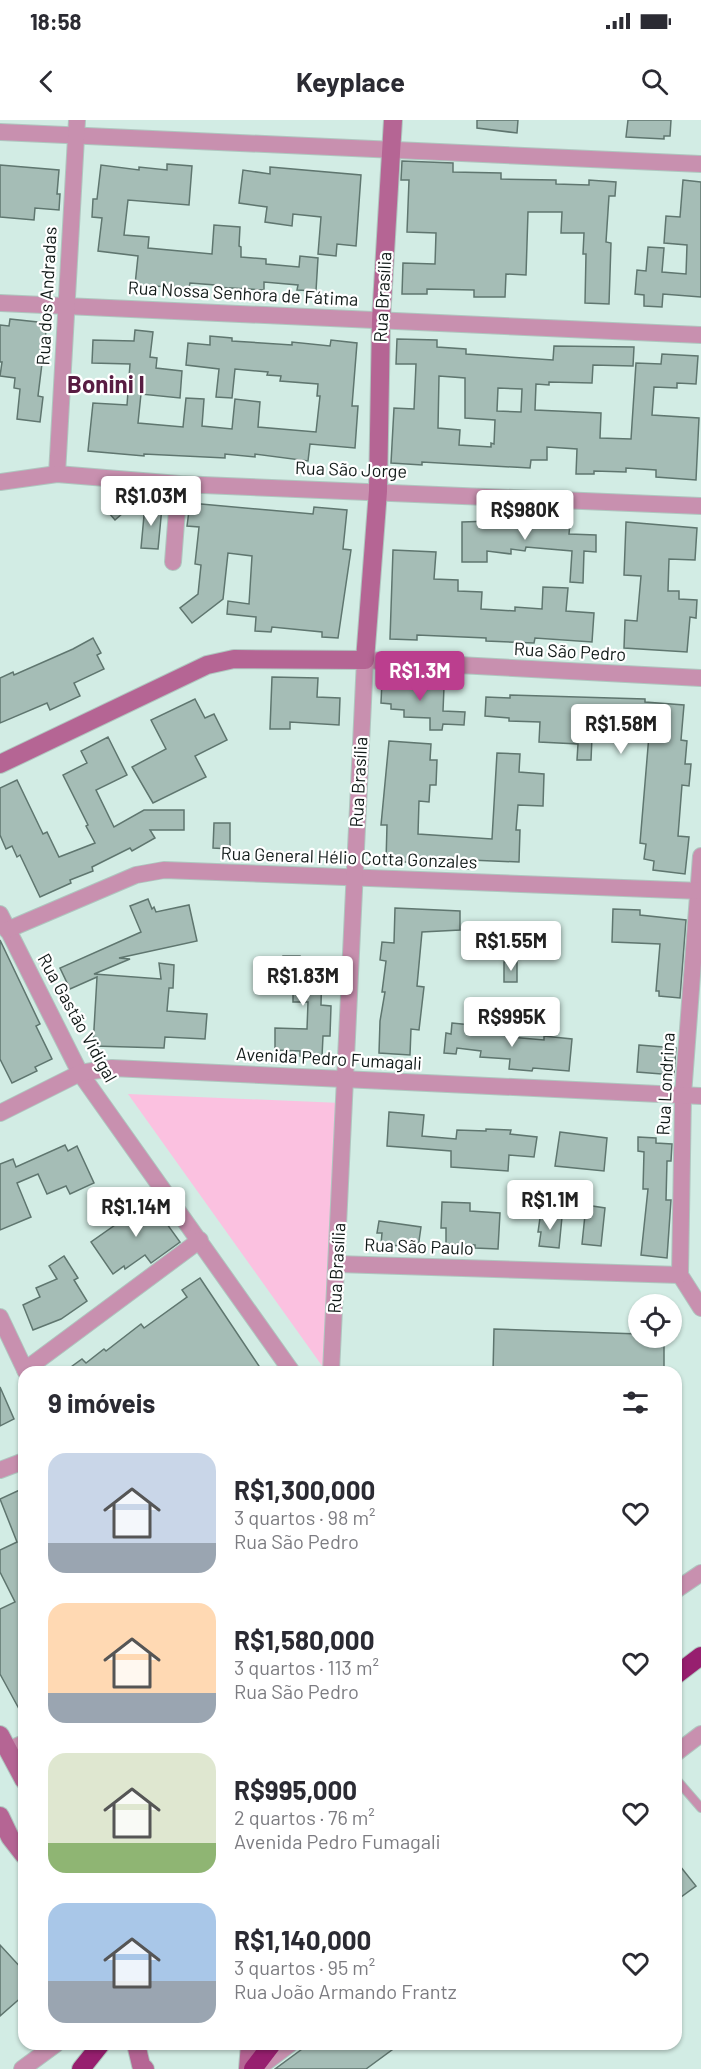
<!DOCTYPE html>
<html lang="pt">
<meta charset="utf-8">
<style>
body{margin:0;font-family:Barlow,sans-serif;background:#f2f2f3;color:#2b2b33;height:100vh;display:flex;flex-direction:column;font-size:22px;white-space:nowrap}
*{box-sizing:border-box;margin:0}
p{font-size:20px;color:#7c7c81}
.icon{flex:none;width:33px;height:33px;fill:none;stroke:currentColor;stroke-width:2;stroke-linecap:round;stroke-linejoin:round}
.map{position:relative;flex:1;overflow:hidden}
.details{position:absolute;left:18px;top:1246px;width:664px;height:684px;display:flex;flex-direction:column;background:#fff;border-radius:18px;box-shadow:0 2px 4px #0004}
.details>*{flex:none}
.tools{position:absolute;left:628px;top:1174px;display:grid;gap:12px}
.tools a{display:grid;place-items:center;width:54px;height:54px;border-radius:50%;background:#fff;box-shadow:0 2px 4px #0004;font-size:30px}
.price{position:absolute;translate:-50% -51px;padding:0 14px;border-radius:6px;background:#fff;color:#222;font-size:20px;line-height:39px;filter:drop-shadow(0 2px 3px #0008)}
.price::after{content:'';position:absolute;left:50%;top:36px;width:18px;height:14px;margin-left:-9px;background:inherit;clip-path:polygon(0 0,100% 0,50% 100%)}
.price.selected{background:#bb3e8e;color:#fff}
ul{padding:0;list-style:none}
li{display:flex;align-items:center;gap:18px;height:150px;padding:0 30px}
li span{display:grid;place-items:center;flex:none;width:168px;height:120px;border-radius:18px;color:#555}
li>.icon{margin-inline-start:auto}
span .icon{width:72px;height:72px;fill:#fffc;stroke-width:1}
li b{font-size:26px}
h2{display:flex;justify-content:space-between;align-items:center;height:72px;padding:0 30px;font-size:26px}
.status{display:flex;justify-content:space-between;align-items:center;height:42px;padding:0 30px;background:#fff;direction:ltr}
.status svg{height:16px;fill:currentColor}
header{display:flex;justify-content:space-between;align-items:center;height:78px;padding:0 30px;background:#fff;font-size:27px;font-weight:700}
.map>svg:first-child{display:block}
.green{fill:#fbc1e0}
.building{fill:#a5bdb6;stroke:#5f766f;stroke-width:1.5;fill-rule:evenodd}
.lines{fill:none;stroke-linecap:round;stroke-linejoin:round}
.lane-casing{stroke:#afc6bf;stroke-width:10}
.street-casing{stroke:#afc6bf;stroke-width:18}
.secondary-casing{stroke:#afc6bf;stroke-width:20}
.highway-casing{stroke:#afc6bf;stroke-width:20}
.lane{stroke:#c890af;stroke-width:8}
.street{stroke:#c890af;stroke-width:16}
.secondary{stroke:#b56594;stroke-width:18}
.highway{stroke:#971f6f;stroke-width:18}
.labels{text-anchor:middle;stroke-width:4.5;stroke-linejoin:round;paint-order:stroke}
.street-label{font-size:18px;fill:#111a18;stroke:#fff}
.district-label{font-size:24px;font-weight:bold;fill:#581c42;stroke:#fff}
</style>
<div class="status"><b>18:58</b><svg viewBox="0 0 49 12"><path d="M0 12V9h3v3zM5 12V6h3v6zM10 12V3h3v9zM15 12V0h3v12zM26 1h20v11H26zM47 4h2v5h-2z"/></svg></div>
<header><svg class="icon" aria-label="back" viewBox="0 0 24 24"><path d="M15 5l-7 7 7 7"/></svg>Keyplace<svg class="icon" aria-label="search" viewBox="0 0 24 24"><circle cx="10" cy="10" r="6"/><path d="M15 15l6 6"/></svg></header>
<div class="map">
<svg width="701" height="1949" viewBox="0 0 701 1949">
<rect width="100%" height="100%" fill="#d2ece4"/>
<path class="green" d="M128,974L341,983L325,1250Z"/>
<g class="building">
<path d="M477,0H518L517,13L477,8Z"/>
<path d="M628,0H671L670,16H664V19L626,17Z"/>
<path d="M402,41L453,43V52L501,53V59L556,60V64L589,65V60L616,62L615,76H609L606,122L611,123L609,184L585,183L586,134H583L584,113H561L562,92H528L526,155L506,154L505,177H474V170L427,169V174H402L403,143L435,144L436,113L407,112L409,60H401Z"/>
<path d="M167,44L192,46L189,85L128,80L124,115L149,117L148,128L212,134L214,105L240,107L239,126L241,127V137L266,139V144L299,147L300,136L318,138L316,171L297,170L298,165L264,162V170L215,167V165L190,163L189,168L135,165L138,136L98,131L102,98L92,97L93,79H97L101,45L139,50V47L167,50Z"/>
<path d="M0,45L59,50L57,74H60L59,90L35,88L34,100L0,97Z"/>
<path d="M270,47L361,55L356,126L337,124L336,136L318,134L321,97L293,94L292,106L265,102L267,87L239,83L243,50L270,54Z"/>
<path d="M683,60L701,62V177L663,174L662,187L644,186V175L635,174L637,150L646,151L648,127L664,128L662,152L686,154L687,125L664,123L666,96L680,97Z"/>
<path d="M10,199L47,203L38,276L43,277L40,302L17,299L20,269L14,268L15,258L0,256L2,242H0V205L9,206Z"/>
<path d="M135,210L153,212L150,237L157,238L156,248L182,251L180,278L141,274L138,303L183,307L186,278L204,279L202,306L232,309L235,279L260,282L258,307L316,312L320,276H317L318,264L280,261L281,256L267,255L268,252L235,249L232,278L216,277L219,249L186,245L188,223L210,225V216L232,218V221L292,225V222L330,226L331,220L357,223L352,286H358L355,328L310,324L308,341L255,334V337L225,334V338L144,334V336L88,331L93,283L127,285L130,244L92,243L93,220L134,221Z"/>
<path d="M397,219L437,220V227L466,229V234L553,240L554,226L634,227L633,246L593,245L592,263L549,262V265L536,264L535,290L601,293L600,318L631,319L636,243L661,244L662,234L698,236L696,264L677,263V268L654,267L652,295L699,298L696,360L656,357V350L626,348V352L594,351V354H576L577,329L547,327V340H531L530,348L422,342V345L391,343L394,288L414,289L416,244H396ZM439,256L465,258V298L495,300L494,324L491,323V327L459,325L460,310L438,308ZM498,268L522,269L521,292L497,291Z"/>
<path d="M119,372L131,386L115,400L103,386Z"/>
<path d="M190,383L313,394L314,387L347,390L343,429L351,430L338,518L322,517V512L272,507L271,512L255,511L256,497L227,494L228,481L249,484L252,436L228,433L223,479L192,503L180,488L198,474L201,445L195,444L199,407L187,406Z"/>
<path d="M145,385L162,387L158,429L141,428Z"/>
<path d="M517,399L556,403V401L570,403L569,414L596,415V432L584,431L583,463L570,462L572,431L526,427L525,431L511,429V434L487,431V442H462V402L492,401L517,404Z"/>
<path d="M626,402L697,408L695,440L669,439L668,471H679V479L697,480L696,498L690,497L687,532L624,528L625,500L637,501L641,456L624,455Z"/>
<path d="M393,430L436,432L434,459L458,460V471L482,472L481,489L515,491V487L542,489L543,467L568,468L566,491L594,493L592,522L535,518L534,523L486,521V518L417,515V520L390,519Z"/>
<path d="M93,518L101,533L97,535L104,549L74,563L80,576L50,590L47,583L0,603V558L13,552L14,555L73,529Z"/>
<path d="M272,557L318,558L317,577L340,578L339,605L290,602V609H270Z"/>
<path d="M406,559L424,560V566L444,567L443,591L465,592L464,605L443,604L442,610H430V598L404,597V590L391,589V584L381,583L382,561L405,563Z"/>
<path d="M510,575L645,579V582L684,585L681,620L687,621L685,644H691L689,666L682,665L678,716L689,717L685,754L653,750L654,741L644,739L646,724L640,723L649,615L618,613V618L592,617L591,640H577L578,624L539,622L540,602L509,601V598L485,596L486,577L510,578Z"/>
<path d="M195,579L205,598L214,594L227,620L195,636L206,657L153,683L132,647L166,629L151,600Z"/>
<path d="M108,617L127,655L96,670L114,707L144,690H184V710H150L155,718L132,731L130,728L92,747L93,751L70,760L71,763L40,777L20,735L17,737L12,726L6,729L0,715V668L17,660L43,714L47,712L59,737L95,723L86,706L88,705L63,655L87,643L81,631Z"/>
<path d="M389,621L431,624L430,640H437L436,665H430L429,682L419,681L418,714L492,719L497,633L520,634L519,652L544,654L543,686L518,685L516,710H520L519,742L470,740V749L441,747V742H386L387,705H381Z"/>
<path d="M214,703H230V729L213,728Z"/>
<path d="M148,779L152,789L154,787L156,792L189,785L197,821L119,838L130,839L94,854L161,859L159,843L174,845L173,868H169L167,891L207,894L205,919L165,917L164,928L93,926L97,857L70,869L60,848L141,812L130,786Z"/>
<path d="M395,788L460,791V810L422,812L417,866L424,867L419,910L411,909L410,935L379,933L380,901L385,872H382L386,841L380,840L382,822L394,823Z"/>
<path d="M613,789L640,790V795L686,800L680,878L659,876V871H656L660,824L612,822Z"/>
<path d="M0,820L40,904L36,906L52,939L35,947L37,951L12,963L0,939Z"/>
<path d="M283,836H300V843L322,844L321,885L331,886L330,916H323L322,937L300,936V931L275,930V908L307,909L308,882H293V865H273L274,841H283Z"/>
<rect x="504" y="842" width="13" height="20"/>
<path d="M452,903L481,906V911L510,914V917L544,920V916L572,919L569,951L533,948L532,951L509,949L510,939L480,937L481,931L457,928L456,934L444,933L446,913L451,914Z"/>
<path d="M639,925L676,928L674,955L637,952Z"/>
<path d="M389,992L424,995L422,1016L456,1019L457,1010L486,1011V1009L511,1010L510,1014L537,1017L534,1037L509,1035L508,1051L451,1047V1031L387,1026Z"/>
<path d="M560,1012L607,1018L604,1051L555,1046Z"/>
<path d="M638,1017L656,1018V1023L672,1024L671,1041H667L666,1080H671L667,1138L641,1135L648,1069H643L644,1032L638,1031Z"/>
<path d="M65,1025L68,1031L77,1026L94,1063L70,1074L66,1066L47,1074L38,1054L17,1063L31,1097L0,1110V1044L13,1039L16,1047Z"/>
<path d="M155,1077L164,1089L159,1093L180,1122L151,1143L145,1135L125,1149L124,1146L113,1154L91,1122Z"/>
<path d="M442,1082L470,1083V1091L500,1093L498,1129L475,1128V1125L446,1124V1108H441Z"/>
<path d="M586,1085L605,1088L601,1126L582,1124Z"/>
<path d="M542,1095L562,1097L559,1128L539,1126L541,1112H538L540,1098H542Z"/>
<path d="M379,1101L421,1107L418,1128L381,1124L382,1113H377Z"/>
<path d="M64,1136L78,1158L74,1160L87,1181L61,1199L33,1210L23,1185L40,1177L36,1168L57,1159L49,1146Z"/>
<path d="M200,1158L263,1252H64L82,1239L86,1243L104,1229L106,1231L141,1204L144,1208L187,1177L182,1170Z"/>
<path d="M494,1209L639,1214V1218H664V1252H493Z"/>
<path d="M0,1267L14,1299L0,1306Z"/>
<path d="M24,1368V1598L0,1554V1489L15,1482L0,1452V1430L17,1422L0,1379Z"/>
<path d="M676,1741L696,1766L681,1777L676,1771Z"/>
<path d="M0,1825L24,1851V1875L0,1896Z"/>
<path d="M309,1924H400L366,1949H275Z"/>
</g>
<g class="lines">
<g class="lane-casing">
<path id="lane" d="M676,1659L701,1688"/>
</g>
<g class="street-casing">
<g id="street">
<path d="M0,12L701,44"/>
<path d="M0,183L701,215"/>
<path d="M57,354L77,0"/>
<path d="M0,362L57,354L179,364L701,386"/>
<path d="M173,442L179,364"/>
<path d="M701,736L683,975L680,1155L701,1188"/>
<path d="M0,794L80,953L292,1252"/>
<path d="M7,810L136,755L164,750L701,771"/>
<path d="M0,993L80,953L112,948L701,976"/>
<path d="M337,1144L680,1155"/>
<path d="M0,1197L26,1252"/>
<path d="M25,1250L200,1120"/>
<path d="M331,1252L365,540L701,558"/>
<path d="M0,1350L24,1341"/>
<path d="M676,1470L701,1453"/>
<path d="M8,1630L24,1623"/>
<path d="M676,1633L701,1614"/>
<path d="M22,1949L56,1924"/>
<path d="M257,1949L290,1924"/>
</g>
</g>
<g class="secondary-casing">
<g id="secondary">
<path d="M0,644L207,545L234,539L365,540L378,371L381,200L393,0"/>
<path d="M0,1615L24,1660"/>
<path d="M0,1696L10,1717L24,1735"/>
<path d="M136,1924L141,1945L145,1949"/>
<path d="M248,1949L250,1924"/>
</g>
</g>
<g class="highway-casing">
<g id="highway">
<path d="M676,1555L701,1536"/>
<path d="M81,1949L101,1924"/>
<path d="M253,1949L272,1924"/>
</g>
</g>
<use href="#lane" class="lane"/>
<use href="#street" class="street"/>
<use href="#secondary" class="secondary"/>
<use href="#highway" class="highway"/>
</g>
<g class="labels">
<g class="street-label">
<text transform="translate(243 174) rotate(3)" y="6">Rua Nossa Senhora de Fátima</text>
<text transform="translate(47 176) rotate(-87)" y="6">Rua dos Andradas</text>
<text transform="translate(383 177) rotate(-87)" y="6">Rua Brasília</text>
<text transform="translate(351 350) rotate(2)" y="6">Rua São Jorge</text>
<text transform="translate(570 532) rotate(3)" y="6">Rua São Pedro</text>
<text transform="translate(359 662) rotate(-87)" y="6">Rua Brasília</text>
<text transform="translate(349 738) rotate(2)" y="6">Rua General Hélio Cotta Gonzales</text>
<text transform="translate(77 898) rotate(61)" y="6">Rua Gastão Vidigal</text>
<text transform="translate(329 939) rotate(3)" y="6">Avenida Pedro Fumagali</text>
<text transform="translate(666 964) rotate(-87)" y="6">Rua Londrina</text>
<text transform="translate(419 1127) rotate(2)" y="6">Rua São Paulo</text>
<text transform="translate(337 1148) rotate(-87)" y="6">Rua Brasília</text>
</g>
<g class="district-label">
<text x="106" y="273">Bonini I</text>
</g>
</g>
</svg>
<div class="tools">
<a><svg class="icon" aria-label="locate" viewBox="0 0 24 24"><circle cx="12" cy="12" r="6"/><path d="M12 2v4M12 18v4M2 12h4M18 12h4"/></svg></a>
</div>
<b class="price" style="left:151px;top:407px">R$1.03M</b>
<b class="price" style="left:525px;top:421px">R$980K</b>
<b class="price selected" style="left:420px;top:582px">R$1.3M</b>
<b class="price" style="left:621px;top:635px">R$1.58M</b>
<b class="price" style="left:511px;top:852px">R$1.55M</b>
<b class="price" style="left:303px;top:887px">R$1.83M</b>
<b class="price" style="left:512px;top:928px">R$995K</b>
<b class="price" style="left:550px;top:1111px">R$1.1M</b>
<b class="price" style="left:136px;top:1118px">R$1.14M</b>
<section class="details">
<h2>9 imóveis<svg class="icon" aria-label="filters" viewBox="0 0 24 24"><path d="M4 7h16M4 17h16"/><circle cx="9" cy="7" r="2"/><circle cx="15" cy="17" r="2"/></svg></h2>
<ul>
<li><span style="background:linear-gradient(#c9d6e8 75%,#9aa5b1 0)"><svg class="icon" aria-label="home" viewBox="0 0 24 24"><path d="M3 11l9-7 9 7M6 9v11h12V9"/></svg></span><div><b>R$1,300,000</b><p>3 quartos · 98 m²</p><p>Rua São Pedro</p></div><svg class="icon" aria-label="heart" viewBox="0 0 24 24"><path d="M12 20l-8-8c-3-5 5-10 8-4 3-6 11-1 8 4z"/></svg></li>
<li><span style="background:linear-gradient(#ffd9b3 75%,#9aa5b1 0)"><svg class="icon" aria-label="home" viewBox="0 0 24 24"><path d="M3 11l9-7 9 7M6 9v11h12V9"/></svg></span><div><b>R$1,580,000</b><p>3 quartos · 113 m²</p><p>Rua São Pedro</p></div><svg class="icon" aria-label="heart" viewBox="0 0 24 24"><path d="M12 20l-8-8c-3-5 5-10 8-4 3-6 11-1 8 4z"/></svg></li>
<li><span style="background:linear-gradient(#dfe7d0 75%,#8fb573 0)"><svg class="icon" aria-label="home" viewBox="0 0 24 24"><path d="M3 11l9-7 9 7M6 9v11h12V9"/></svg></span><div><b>R$995,000</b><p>2 quartos · 76 m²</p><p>Avenida Pedro Fumagali</p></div><svg class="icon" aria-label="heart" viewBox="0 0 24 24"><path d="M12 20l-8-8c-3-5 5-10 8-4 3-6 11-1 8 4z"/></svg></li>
<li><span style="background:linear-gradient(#a9c7e8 65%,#9aa5b1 0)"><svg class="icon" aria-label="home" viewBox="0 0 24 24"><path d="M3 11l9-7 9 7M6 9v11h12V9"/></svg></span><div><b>R$1,140,000</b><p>3 quartos · 95 m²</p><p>Rua João Armando Frantz</p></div><svg class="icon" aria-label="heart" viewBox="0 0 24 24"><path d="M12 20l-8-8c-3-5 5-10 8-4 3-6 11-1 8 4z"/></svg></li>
</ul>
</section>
</div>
